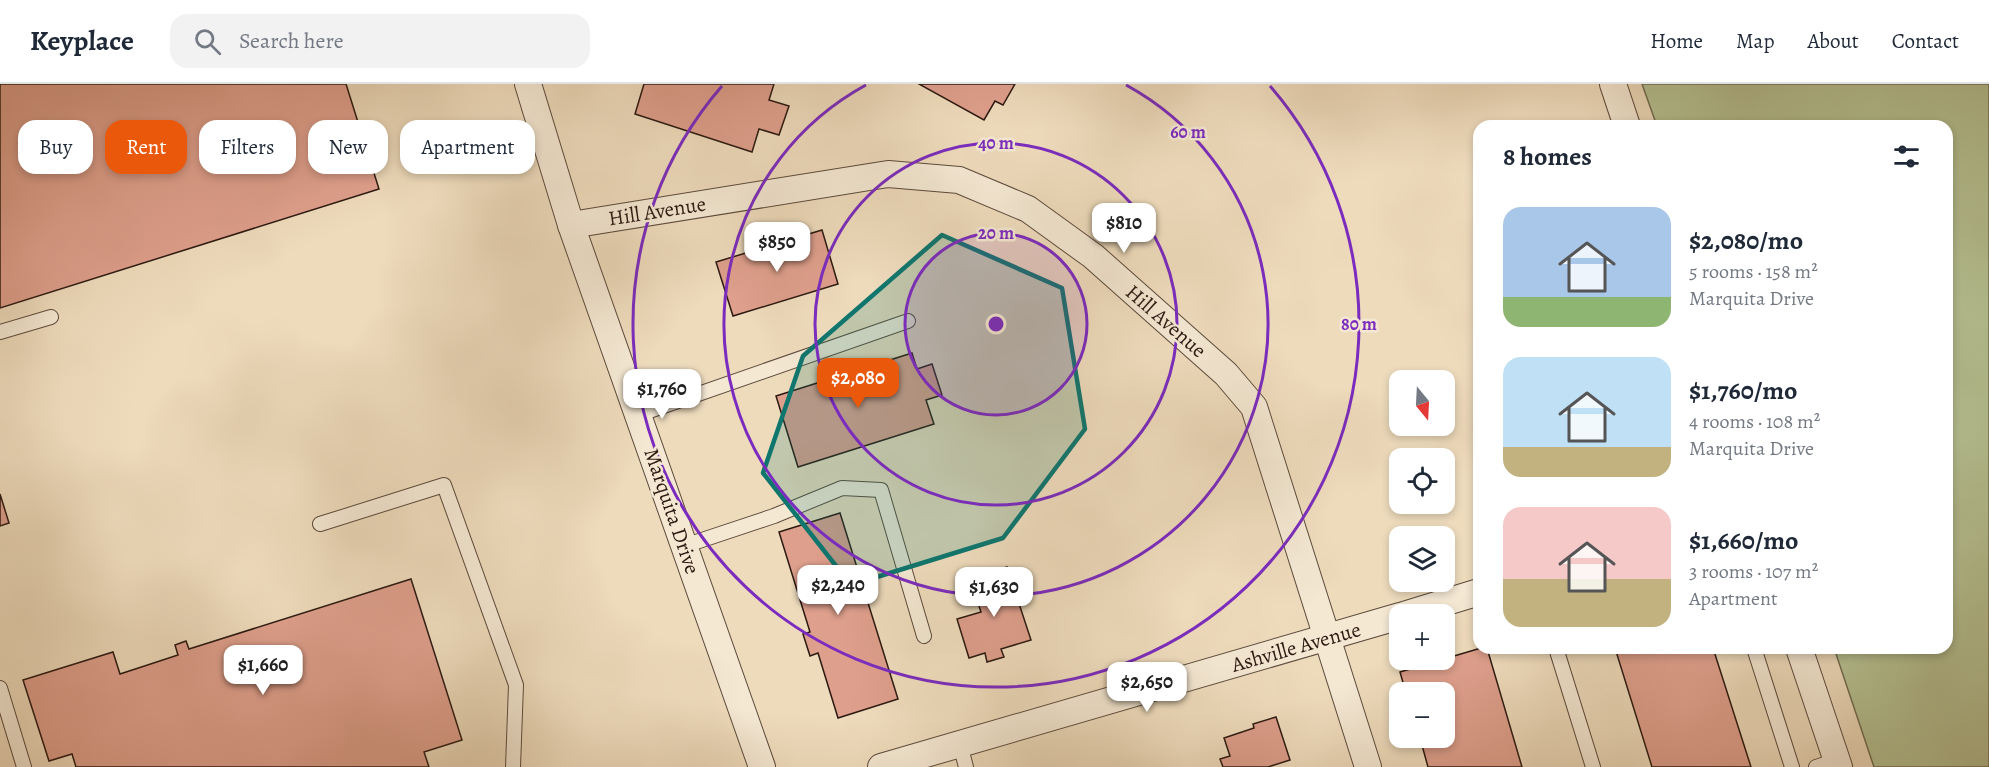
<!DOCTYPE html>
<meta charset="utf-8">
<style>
body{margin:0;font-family:Alegreya,serif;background:#f2f2f3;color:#1f2937;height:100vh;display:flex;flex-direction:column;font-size:22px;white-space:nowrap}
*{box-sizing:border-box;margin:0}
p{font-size:20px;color:#747a83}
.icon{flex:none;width:33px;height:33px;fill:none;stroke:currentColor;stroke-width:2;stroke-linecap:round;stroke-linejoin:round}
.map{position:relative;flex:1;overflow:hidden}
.details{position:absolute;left:1473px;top:36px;width:480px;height:534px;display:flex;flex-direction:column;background:#fff;border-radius:18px;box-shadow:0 3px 9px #0003}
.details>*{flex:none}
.guide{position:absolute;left:18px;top:36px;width:570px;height:54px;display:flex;gap:12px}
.needle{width:39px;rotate:162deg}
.tools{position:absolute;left:1389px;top:286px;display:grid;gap:12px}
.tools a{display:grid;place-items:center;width:66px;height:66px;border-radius:12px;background:#fff;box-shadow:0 3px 9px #0003;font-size:30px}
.price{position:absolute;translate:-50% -51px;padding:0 14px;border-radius:12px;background:#fff;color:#222;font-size:20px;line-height:39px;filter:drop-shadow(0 2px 3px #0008)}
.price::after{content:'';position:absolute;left:50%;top:36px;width:18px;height:14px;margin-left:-9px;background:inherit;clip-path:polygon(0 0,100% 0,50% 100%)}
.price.current{background:#ea580c;color:#fff}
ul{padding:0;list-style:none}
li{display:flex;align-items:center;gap:18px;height:150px;padding:0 30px}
li span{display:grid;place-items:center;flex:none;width:168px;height:120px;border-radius:18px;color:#555}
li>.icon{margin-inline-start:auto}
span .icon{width:72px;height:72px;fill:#fffc;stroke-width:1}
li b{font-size:26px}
h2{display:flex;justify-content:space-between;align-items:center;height:72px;padding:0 30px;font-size:26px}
.tag{padding:0 21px;border-radius:18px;background:#fff;box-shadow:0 3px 9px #0003;font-size:21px;line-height:54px}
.tag.current{background:#ea580c;color:#fff}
header{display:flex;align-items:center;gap:36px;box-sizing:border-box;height:84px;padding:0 30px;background:#fff;border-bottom:2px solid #e0e1e3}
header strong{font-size:28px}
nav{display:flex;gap:33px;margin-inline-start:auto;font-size:21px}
.search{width:420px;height:54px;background:#f2f2f3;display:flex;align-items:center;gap:15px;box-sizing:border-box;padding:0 21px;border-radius:18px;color:#747a83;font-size:22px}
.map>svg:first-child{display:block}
.green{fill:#b5c193;stroke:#706d52;stroke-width:1.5}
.building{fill:#de9f8c;stroke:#2b1911;stroke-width:1.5}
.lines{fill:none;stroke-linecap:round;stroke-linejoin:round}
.service-casing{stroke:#5c4a3c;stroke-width:16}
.minor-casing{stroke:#5c4a3c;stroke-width:28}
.service{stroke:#f4e8d3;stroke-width:14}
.minor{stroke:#f4e8d3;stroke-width:26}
.marked{fill:#0f766e;fill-opacity:0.2;stroke:#0f766e;stroke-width:4.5;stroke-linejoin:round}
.ring{fill:none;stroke:#7b2cbf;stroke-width:3}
.labels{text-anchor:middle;stroke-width:5;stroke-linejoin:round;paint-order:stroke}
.street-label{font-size:21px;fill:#2b1911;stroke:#f4e8d3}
.centre{fill:#7b2cbf;stroke:#f4e8d3;stroke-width:3}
.ring-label{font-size:18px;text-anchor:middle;font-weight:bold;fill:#7b2cbf;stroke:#f4e8d3;stroke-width:5;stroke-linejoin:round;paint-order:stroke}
</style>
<header>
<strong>Keyplace</strong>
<div class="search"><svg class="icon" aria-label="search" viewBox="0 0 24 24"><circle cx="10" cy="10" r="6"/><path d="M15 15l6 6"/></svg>Search here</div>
<nav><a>Home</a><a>Map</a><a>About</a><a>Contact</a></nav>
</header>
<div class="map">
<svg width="1989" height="683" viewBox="0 0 1989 683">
<rect width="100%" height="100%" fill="#eedbbc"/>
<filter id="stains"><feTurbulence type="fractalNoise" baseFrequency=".00333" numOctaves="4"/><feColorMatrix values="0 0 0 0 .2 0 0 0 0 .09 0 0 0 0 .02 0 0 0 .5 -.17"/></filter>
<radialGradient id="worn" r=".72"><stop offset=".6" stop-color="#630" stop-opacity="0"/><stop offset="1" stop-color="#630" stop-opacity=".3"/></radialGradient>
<path class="green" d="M1642,0H1989V683H1874L1834,564H1947V42H1657Z"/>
<g class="building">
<path d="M0,0H346L379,105L0,224Z"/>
<path d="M644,0H774L769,16L789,22L779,51L759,45L752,68L635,30Z"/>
<path d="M919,0H1015L1003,21L995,17L984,36Z"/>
<path d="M822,146L838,200L733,232L716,178Z"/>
<path d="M912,269L917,285L932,280L942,311L926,316L934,340L798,383L776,312Z"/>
<path d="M0,410L9,439L0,442Z"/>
<path d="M840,429L898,615L838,634L818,569L810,572L803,550L810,548L779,448Z"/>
<path d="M1007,483L1031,556L1001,565L1004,573L987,578L985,569L969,574L957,535L981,528L974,507L982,504L978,492Z"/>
<path d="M411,495L462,656L424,668L429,683H76L72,670L49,677L23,596L113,568L120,590L178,571L175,561L186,557L189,565Z"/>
<path d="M1481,564H1487L1522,683H1428L1420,654H1444V609H1406L1400,588Z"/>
<path d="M1615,564H1713L1751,683H1652Z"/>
<path d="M1276,633L1290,676L1268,683H1223L1220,675L1230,672L1224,654L1254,644L1253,640Z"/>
</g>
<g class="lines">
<g class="service-casing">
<g id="service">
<path d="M0,248L51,233"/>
<path d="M638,331L908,237"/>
<path d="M320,440L444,401L516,601L513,683"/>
<path d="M684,462L774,432L842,404L881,406L924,552"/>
<path d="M1556,564L1593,683"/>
<path d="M1754,564L1792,683"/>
<path d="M0,604L24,683"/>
<path d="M960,660L966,683"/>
<path d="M1816,683L1837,676"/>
</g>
</g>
<g class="minor-casing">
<g id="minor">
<path d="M528,0L571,141L762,683"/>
<path d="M1613,0L1627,42"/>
<path d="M571,141L888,90L959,96L1028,125L1093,172L1226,290L1254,323L1368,683"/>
<path d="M1404,531L1479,508"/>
<path d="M1799,564L1839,683"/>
<path d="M881,683L1400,532"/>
</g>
</g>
<use href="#service" class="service"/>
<use href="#minor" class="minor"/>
</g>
<path class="marked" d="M942,151L1062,204L1085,345L1003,454L851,501L763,389L803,272Z"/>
<circle cx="996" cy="240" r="91" fill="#7b2cbf" fill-opacity=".12"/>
<g class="ring">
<circle cx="996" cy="240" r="91"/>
<circle cx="996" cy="240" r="181"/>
<path d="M1126 1A272 272 0 1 1 866 1"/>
<path d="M1270 2A363 363 0 1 1 722 2"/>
</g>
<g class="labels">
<g class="street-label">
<text transform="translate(657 127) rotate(-9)" y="7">Hill Avenue</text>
<text transform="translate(1166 237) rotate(41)" y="7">Hill Avenue</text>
<text transform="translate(672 427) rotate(71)" y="7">Marquita Drive</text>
<text transform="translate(1296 563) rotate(-16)" y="7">Ashville Avenue</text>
</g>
</g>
<circle cx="996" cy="240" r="9" class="centre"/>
<g class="ring-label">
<text x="1188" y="54">60 m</text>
<text x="996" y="65">40 m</text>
<text x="996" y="155">20 m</text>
<text x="1359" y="246">80 m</text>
</g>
<rect width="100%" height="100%" filter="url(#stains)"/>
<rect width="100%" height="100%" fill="url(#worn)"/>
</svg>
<div class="tools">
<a><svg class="needle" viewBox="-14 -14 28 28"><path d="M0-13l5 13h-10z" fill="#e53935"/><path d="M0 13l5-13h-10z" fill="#747a83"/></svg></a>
<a><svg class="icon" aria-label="locate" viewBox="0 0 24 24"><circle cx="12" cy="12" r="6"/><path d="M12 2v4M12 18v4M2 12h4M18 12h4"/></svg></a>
<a><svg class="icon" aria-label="layers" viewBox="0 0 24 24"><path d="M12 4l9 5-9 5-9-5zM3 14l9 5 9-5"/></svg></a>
<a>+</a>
<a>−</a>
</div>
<b class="price" style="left:1124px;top:170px">$810</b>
<b class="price" style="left:777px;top:189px">$850</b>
<b class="price current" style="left:858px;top:325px">$2,080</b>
<b class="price" style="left:662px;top:336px">$1,760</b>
<b class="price" style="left:838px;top:532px">$2,240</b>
<b class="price" style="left:994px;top:534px">$1,630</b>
<b class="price" style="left:263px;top:612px">$1,660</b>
<b class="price" style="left:1147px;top:629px">$2,650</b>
<div class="guide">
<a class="tag">Buy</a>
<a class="tag current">Rent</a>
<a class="tag">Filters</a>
<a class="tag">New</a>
<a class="tag">Apartment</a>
</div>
<section class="details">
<h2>8 homes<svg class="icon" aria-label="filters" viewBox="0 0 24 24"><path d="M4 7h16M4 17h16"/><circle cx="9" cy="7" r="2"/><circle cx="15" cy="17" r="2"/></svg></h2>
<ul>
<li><span style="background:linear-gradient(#a9c7e8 75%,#8fb573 0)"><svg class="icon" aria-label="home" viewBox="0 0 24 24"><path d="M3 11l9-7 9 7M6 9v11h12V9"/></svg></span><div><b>$2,080/mo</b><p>5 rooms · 158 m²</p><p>Marquita Drive</p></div></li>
<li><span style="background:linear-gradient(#bfe0f5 75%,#c2b280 0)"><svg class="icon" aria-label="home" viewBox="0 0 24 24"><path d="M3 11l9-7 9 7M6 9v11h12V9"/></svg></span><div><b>$1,760/mo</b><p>4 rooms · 108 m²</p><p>Marquita Drive</p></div></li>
<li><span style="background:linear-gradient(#f6c9c9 60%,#c2b280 0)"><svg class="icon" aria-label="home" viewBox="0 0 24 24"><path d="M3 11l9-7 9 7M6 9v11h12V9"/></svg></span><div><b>$1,660/mo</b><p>3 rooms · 107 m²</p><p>Apartment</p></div></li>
</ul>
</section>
</div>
